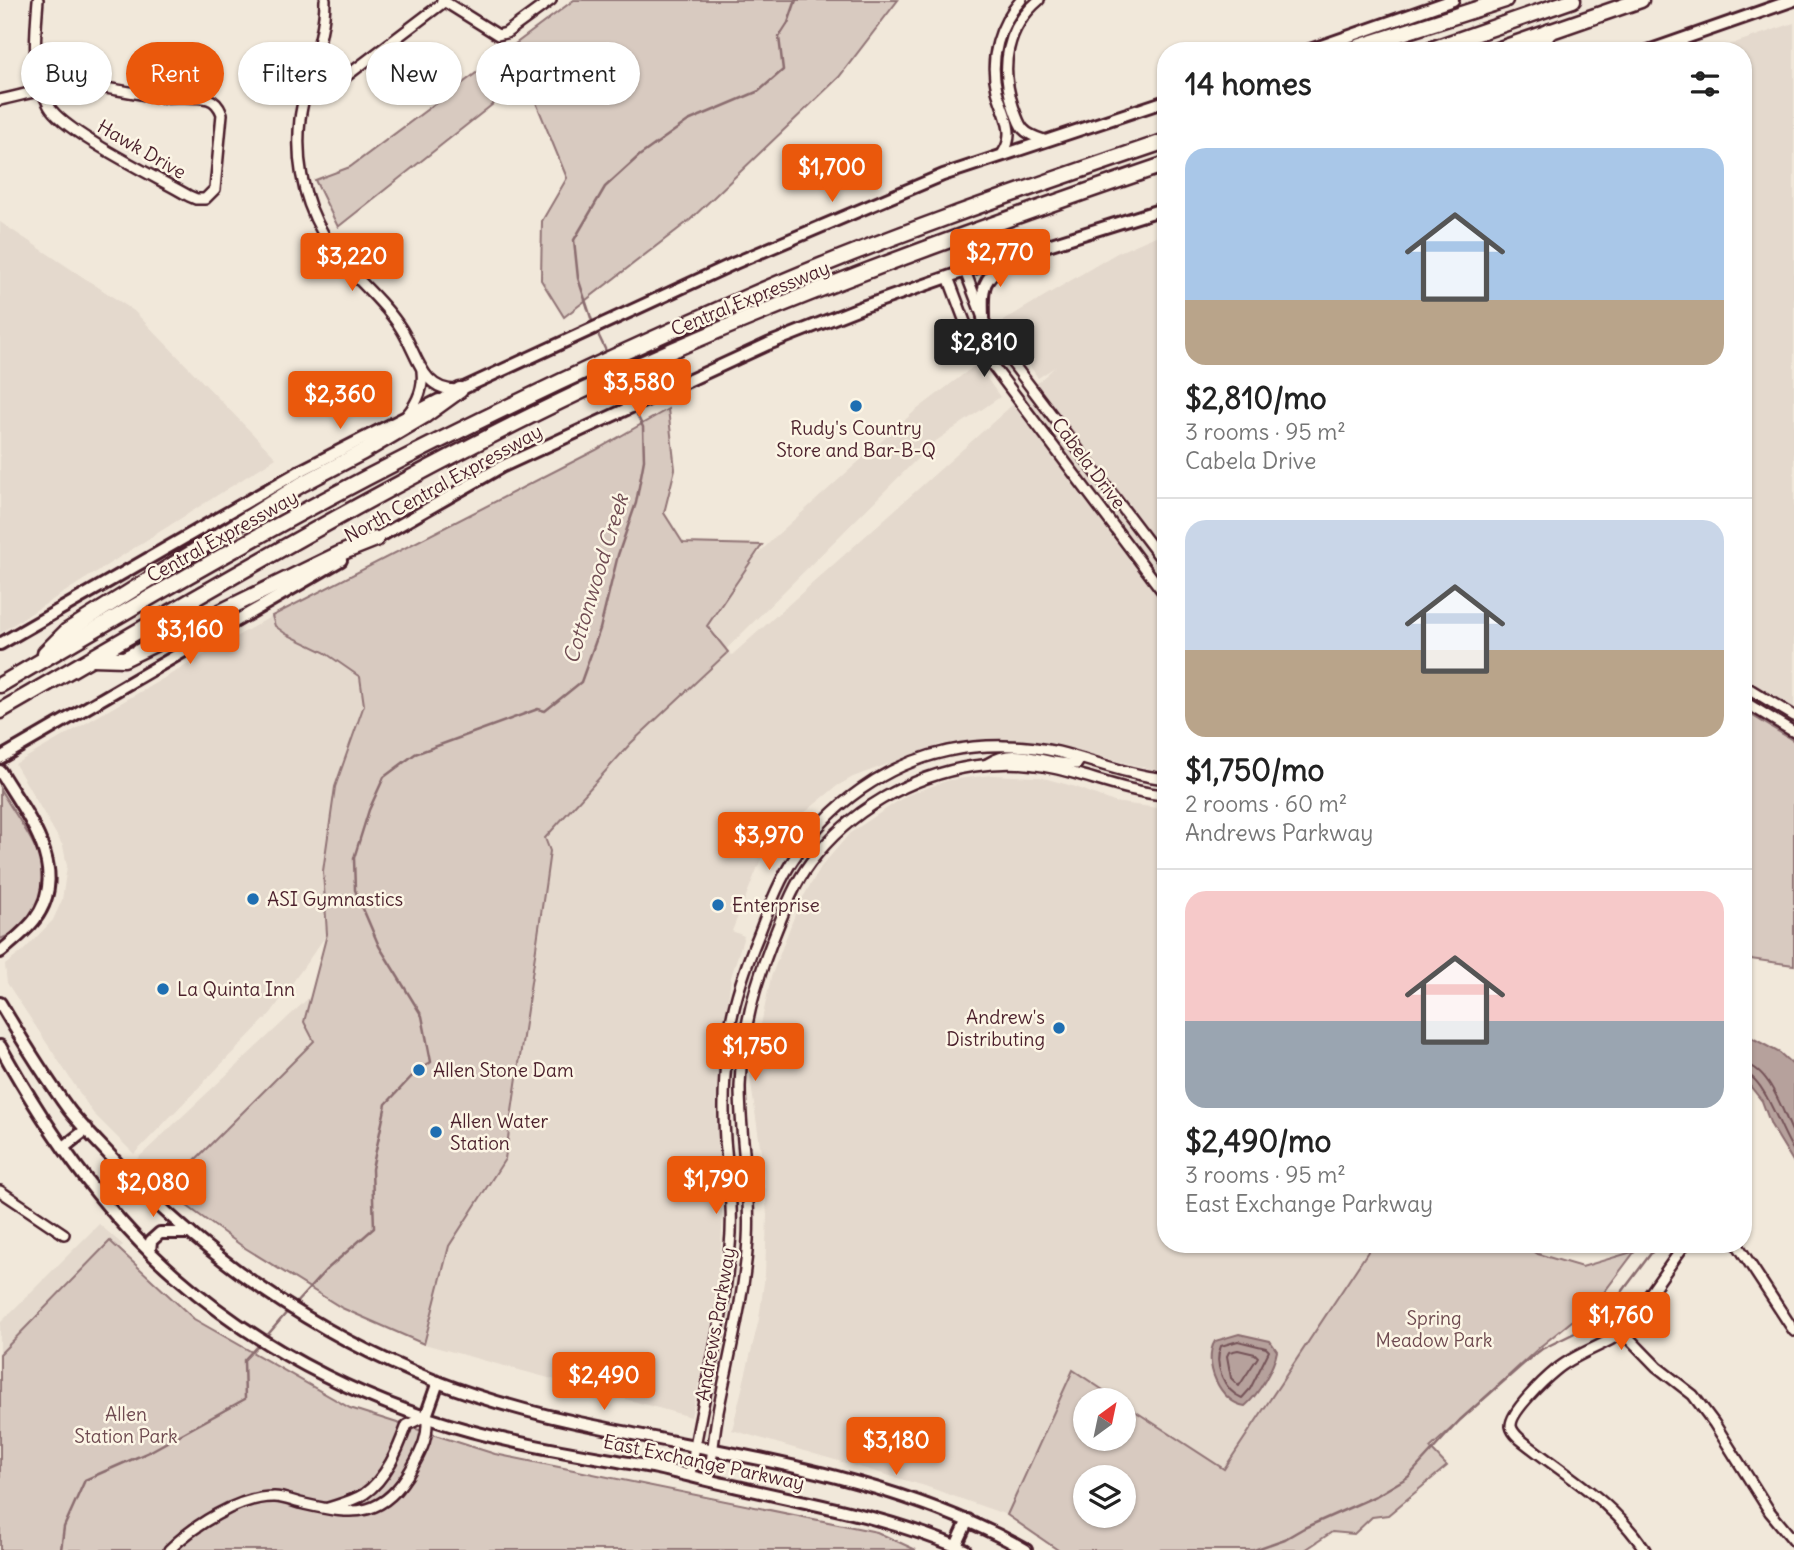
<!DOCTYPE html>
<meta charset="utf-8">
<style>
body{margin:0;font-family:Delius,sans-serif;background:#f2f2f2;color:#222;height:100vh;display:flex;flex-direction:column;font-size:26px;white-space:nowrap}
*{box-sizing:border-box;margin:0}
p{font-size:23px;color:#767676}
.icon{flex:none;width:38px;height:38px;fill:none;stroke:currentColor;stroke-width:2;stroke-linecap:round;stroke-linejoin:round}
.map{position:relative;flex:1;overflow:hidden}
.side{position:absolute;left:1157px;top:42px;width:595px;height:1211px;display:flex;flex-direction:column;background:#fff;border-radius:28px;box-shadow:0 2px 5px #0004}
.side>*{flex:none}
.banner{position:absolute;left:21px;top:42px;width:665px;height:63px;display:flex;gap:14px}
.needle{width:46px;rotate:33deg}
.buttons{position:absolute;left:1073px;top:1388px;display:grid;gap:14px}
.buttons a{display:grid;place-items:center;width:63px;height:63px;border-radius:50%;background:#fff;box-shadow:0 2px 5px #0004;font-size:35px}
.price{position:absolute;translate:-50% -60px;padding:0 16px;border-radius:7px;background:#ea580c;color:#fff;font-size:23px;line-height:46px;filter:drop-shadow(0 2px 4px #0008)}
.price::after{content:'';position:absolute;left:50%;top:42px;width:21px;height:16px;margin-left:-10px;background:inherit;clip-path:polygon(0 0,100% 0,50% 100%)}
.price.selected{background:#222;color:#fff}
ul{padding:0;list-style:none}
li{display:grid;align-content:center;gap:14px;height:371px;padding:0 28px}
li+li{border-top:2px solid #e0e0e0}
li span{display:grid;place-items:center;height:217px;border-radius:21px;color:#555}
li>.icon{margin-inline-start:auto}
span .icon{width:126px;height:126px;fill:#fffc;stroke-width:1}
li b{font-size:30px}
h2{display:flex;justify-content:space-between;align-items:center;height:84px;padding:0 28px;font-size:30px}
.chip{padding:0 24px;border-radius:32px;background:#fff;box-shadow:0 2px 5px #0004;font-size:24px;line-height:63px}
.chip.selected{background:#ea580c;color:#fff}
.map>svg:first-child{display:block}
.built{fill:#e4d9cd}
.green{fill:#d8cac0;stroke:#917476;stroke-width:2;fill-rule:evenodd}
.water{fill:#b6a19c;stroke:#8b6d6f;stroke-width:2}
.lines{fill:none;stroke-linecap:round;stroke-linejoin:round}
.shore{stroke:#755358;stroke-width:2}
.stream{stroke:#8b6d6f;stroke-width:2.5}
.minor-casing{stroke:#4a1f2b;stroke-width:14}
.major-casing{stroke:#4a1f2b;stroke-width:16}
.highway-casing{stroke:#4a1f2b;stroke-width:19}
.minor{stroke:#fcf5e5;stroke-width:9}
.major{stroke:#fcf5e5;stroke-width:10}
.highway{stroke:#fcf5e5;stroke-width:14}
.poi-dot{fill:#1f6fb2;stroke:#fcf5e5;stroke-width:2.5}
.labels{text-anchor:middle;stroke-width:5;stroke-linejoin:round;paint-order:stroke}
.street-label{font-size:19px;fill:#4a1f2b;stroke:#fcf5e5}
.poi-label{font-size:19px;fill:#4a1f2b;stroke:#fcf5e5;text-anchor:start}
.park-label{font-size:19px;fill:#6e4a50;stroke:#fcf5e5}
.water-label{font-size:21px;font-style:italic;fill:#704c53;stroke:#fcf5e5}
</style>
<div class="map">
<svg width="1794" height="1550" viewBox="0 0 1794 1550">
<rect width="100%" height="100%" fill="#f1e8da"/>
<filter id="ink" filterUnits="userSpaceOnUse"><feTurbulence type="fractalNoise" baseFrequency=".0143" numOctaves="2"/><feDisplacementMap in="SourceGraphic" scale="14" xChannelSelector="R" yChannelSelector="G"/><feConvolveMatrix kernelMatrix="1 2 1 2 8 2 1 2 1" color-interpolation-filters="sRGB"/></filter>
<g filter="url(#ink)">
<g class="built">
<path d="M1794,23V709L1743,679V51H1711Z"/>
<path d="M0,222L134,311L276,458L0,633Z"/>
<path d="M1165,232V769L1154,770L1058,746L1004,740L956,742L939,745L853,777L837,786L786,828L761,859L732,931L744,936L731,977L718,1083L724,1199L717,1306L691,1417L424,1344L449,1246L505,1159L546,880L550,851L545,838L606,771L405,912L776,536L915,411L977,364L1000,397L933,443L654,721L728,652L732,655L1055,367L1038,378L1001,322L1117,253Z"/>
<path d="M272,616L275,626L286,634L324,652L360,677L364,705L335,787L323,871L327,934L271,1013L134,1154L93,1113L7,983L5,965L23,951L53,920L62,900L67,866L63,846L15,764Z"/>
<path d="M992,775L1040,777L1076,787L1114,802L1165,809L1166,1244H1373L1224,1470L1124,1404V1400H1118L1074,1371L1007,1515L925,1486L732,1430L759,1319L765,1275L767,1216L763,1166L750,1077L771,977L799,904L821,867L850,833L907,795L949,780Z"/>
<path d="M365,945L388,975L169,1197L147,1175L137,1159Z"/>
<path d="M99,1224L123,1245L0,1368V1323Z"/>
</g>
<g class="green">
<path d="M574,0H898L839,77L690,220L564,317L541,280L542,221L567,178L526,78L338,227L315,180L350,167Z"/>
<path d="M668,409L675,469L664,513L683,543L762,545L707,626L728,652L631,743L545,838L550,851L546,880L505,1159L449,1246L424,1344L342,1308L242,1246L165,1190L314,1041L304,1022L327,934L323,871L335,787L364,705L360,677L324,652L286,634L275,626L272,616L596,450Z"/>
<path d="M1743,710L1794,741V965L1743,958Z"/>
<path d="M0,789C12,810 29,832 38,854C51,887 33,927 0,939Z"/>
<path d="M110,1241L194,1319L350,1408L495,1454L877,1532L916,1550H0V1354Z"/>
<path d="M1373,1244H1523L1538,1254L1582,1267L1635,1251L1599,1299L1541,1346L1430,1448L1447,1466L1388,1515L1372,1517L1354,1534L1332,1532L1305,1550H1058L1007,1515L1073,1370L1118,1400H1085V1438H1124V1404L1224,1469ZM1085,1477H1124V1516H1085Z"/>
</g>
<g class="water">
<path d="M1743,1033L1780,1053L1794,1066V1163L1771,1125L1762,1101L1743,1077Z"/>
<path d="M1239,1334L1270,1341L1277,1351C1274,1368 1258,1395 1245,1406C1220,1403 1202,1362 1215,1341Z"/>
</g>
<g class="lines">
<g class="shore">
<path d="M1743,1064C1770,1066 1783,1114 1794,1135"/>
<path d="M1743,1073C1764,1075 1781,1133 1794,1151"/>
<path d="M1238,1341L1266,1348L1269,1351L1250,1389L1242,1398C1224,1391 1213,1364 1221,1346Z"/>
<path d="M1238,1350L1255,1354L1258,1357L1239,1386L1231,1378L1227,1356L1229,1352Z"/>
</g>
<g class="stream">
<path d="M593,324L578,278L574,240L605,187L639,156L688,121L759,91L783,70L779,37L788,23L796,0"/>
<path d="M596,330L607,353"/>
<path d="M620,381L631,403"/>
<path d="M295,1304L325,1271L374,1228L372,1169L386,1104L414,1074L431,1062L422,1016L379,946L355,890L354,858L369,810L384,777L415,754L538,709L545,711L581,682L600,629L618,555L636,503L644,460L643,427L634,409"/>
<path d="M265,1338L288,1311"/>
<path d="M61,1550L64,1527L85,1480L149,1452L245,1399L244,1360L260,1343"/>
<path d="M1159,1550H1186"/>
<path d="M1254,1550L1285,1539L1304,1528L1376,1496L1408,1477L1460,1420L1529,1359L1542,1349L1591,1325L1607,1312L1658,1244"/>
</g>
<g class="minor-casing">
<g id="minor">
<path d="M325,0C325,41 305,79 300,119C294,174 310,224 346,266C365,287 387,306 402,330C418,356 422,392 459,390"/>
<path d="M442,0L498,35L506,33L551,0"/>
<path d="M1039,0C1006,28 1000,67 1013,106C1020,127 1021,133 1044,140"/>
<path d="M308,83L327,86L336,84L444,2"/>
<path d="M0,100C23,95 45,88 69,86C99,84 129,93 159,97C175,98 193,95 208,99C215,101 219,106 222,114L215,189L205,199H196L189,196C160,179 63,132 49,106C31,73 35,36 38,0"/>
<path d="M1003,153C1017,132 1003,113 997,91C989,58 999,25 1021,0"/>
<path d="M965,271L988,331L1166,565"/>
<path d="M948,277L965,322L984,354L1166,596"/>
<path d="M407,415C418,402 424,388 422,371"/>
<path d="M1743,685L1794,716"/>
<path d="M1743,701L1794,732"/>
<path d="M987,764C1018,744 1044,766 1077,764L1080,759"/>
<path d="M0,1191L64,1234"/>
<path d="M1737,1244L1794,1331"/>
<path d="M1623,1332L1657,1367L1693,1395L1714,1423L1770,1512L1794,1541"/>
<path d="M690,1475C702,1398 724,1323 730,1246C734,1210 728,1175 725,1140C723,1111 724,1080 727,1050C730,1011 744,970 759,934C769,908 779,880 795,857C829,805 886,764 948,751C982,744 1024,744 1058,752C1094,761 1128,775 1166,779"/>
<path d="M709,1480C712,1457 714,1434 718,1412C729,1355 744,1298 748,1240C751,1189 740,1139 740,1087C741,1038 753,990 771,944C782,917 792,887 810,863C849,811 909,776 974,766C1000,762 1027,762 1053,768C1091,776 1126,792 1166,795"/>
<path d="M169,1550C193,1526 238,1497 273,1497C282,1496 294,1502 304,1504C356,1516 384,1518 413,1466C422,1450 430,1433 426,1416L407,1425C398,1449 387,1478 364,1494C353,1501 340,1504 328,1508"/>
<path d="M1645,1550C1609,1497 1568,1478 1520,1439C1516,1435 1512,1432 1511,1426C1510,1412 1545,1379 1556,1370C1576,1353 1602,1347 1623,1332L1685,1244"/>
</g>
</g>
<g class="major-casing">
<g id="major">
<path d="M1307,51L1453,0"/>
<path d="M1648,51L1794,0"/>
<path d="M983,318C982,285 982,282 1006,260"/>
<path d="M453,393L735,263L943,175L1166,101"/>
<path d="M370,542L501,467L768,344L862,307L965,271L1166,208"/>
<path d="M0,644L302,470L439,400"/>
<path d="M0,758L341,560"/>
<path d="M0,771C25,813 72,869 35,919C26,931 12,942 0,952"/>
<path d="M0,1003C22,1040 44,1076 69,1110C84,1129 102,1146 118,1164C205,1258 316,1334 435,1381C489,1402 547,1417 604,1428C747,1458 897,1477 1026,1550"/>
<path d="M0,1046C46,1129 103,1213 176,1276C266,1355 378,1409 494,1437C547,1450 603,1458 657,1468C681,1473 704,1480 729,1485C811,1504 886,1516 965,1550"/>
<path d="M64,1147L87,1129"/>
<path d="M150,1251L151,1241L160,1233H190"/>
<path d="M426,1416L438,1382"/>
<path d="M956,1546L968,1520"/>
</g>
</g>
<g class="highway-casing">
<g id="highway">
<path d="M1346,51L1505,0"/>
<path d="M1426,51L1573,0"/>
<path d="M1494,51L1641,0"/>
<path d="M1536,51L1550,31"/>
<path d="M45,653L67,631L302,484L363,452L424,416L460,390"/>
<path d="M93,658L124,659L341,553L376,539"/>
<path d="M0,685C121,614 242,543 366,478C491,413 619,353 747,297C883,237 1025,189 1166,141"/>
<path d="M0,711C191,601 380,487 580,392C769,303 967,232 1166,164"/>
</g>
</g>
<use href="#minor" class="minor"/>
<use href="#major" class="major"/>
<use href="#highway" class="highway"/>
</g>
</g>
<g class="poi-dot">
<circle cx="856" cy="406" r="7"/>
<circle cx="253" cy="899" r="7"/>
<circle cx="718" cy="905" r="7"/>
<circle cx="163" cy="989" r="7"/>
<circle cx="1059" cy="1028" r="7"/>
<circle cx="419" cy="1070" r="7"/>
<circle cx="436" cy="1132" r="7"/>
</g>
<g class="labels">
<g class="street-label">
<text transform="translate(142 149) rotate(30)" y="7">Hawk Drive</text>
<text transform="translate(750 298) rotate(-22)" y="7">Central Expressway</text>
<text transform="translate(1089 463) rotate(53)" y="7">Cabela Drive</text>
<text transform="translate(443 483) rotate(-29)" y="7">North Central Expressway</text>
<text transform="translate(222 536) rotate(-29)" y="7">Central Expressway</text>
<text transform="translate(715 1324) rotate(-80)" y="7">Andrews Parkway</text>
<text transform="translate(704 1462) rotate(12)" y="7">East Exchange Parkway</text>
</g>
<g class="poi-label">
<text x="856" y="435" text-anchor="middle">Rudy's Country<tspan x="856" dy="22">Store and Bar-B-Q</tspan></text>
<text x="267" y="906">ASI Gymnastics</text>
<text x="732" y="912">Enterprise</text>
<text x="177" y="996">La Quinta Inn</text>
<text x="1045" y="1024" text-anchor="end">Andrew's<tspan x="1045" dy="22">Distributing</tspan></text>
<text x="433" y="1077">Allen Stone Dam</text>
<text x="450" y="1128">Allen Water<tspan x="450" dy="22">Station</tspan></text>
</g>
<g class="park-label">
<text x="1434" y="1325">Spring<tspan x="1434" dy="22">Meadow Park</tspan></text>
<text x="126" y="1421">Allen<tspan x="126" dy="22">Station Park</tspan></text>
</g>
<g class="water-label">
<text transform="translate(596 579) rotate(-73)" y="7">Cottonwood Creek</text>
</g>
</g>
</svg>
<div class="buttons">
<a><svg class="needle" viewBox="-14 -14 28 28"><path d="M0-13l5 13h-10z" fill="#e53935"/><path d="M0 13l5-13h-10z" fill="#767676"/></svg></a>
<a><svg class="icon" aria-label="layers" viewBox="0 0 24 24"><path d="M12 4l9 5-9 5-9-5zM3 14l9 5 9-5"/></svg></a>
</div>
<b class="price" style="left:832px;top:204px">$1,700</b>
<b class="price" style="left:1000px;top:289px">$2,770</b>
<b class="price" style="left:352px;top:293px">$3,220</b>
<b class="price selected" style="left:984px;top:379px">$2,810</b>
<b class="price" style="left:639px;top:419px">$3,580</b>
<b class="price" style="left:340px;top:431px">$2,360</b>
<b class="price" style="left:190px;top:666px">$3,160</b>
<b class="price" style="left:769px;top:872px">$3,970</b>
<b class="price" style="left:755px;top:1083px">$1,750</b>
<b class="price" style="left:716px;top:1216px">$1,790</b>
<b class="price" style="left:153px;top:1219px">$2,080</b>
<b class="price" style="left:1621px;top:1352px">$1,760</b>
<b class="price" style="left:604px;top:1412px">$2,490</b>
<b class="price" style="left:896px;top:1477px">$3,180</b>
<div class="banner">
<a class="chip">Buy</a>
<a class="chip selected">Rent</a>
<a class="chip">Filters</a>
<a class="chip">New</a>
<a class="chip">Apartment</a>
</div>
<section class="side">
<h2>14 homes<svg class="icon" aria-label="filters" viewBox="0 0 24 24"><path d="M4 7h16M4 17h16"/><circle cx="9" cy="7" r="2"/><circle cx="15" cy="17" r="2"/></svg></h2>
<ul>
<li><span style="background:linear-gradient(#a9c7e8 70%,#b9a48a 0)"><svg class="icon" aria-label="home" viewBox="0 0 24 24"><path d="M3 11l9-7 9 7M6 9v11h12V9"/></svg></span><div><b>$2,810/mo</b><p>3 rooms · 95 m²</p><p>Cabela Drive</p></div></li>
<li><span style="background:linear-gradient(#c9d6e8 60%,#b9a48a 0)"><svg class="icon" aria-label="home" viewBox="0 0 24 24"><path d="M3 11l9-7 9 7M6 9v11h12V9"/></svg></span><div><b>$1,750/mo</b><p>2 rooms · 60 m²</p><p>Andrews Parkway</p></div></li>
<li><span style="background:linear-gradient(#f6c9c9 60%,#9aa5b1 0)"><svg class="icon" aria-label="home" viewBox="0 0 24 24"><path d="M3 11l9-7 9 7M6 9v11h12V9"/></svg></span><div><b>$2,490/mo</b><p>3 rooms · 95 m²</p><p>East Exchange Parkway</p></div></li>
</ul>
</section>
</div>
